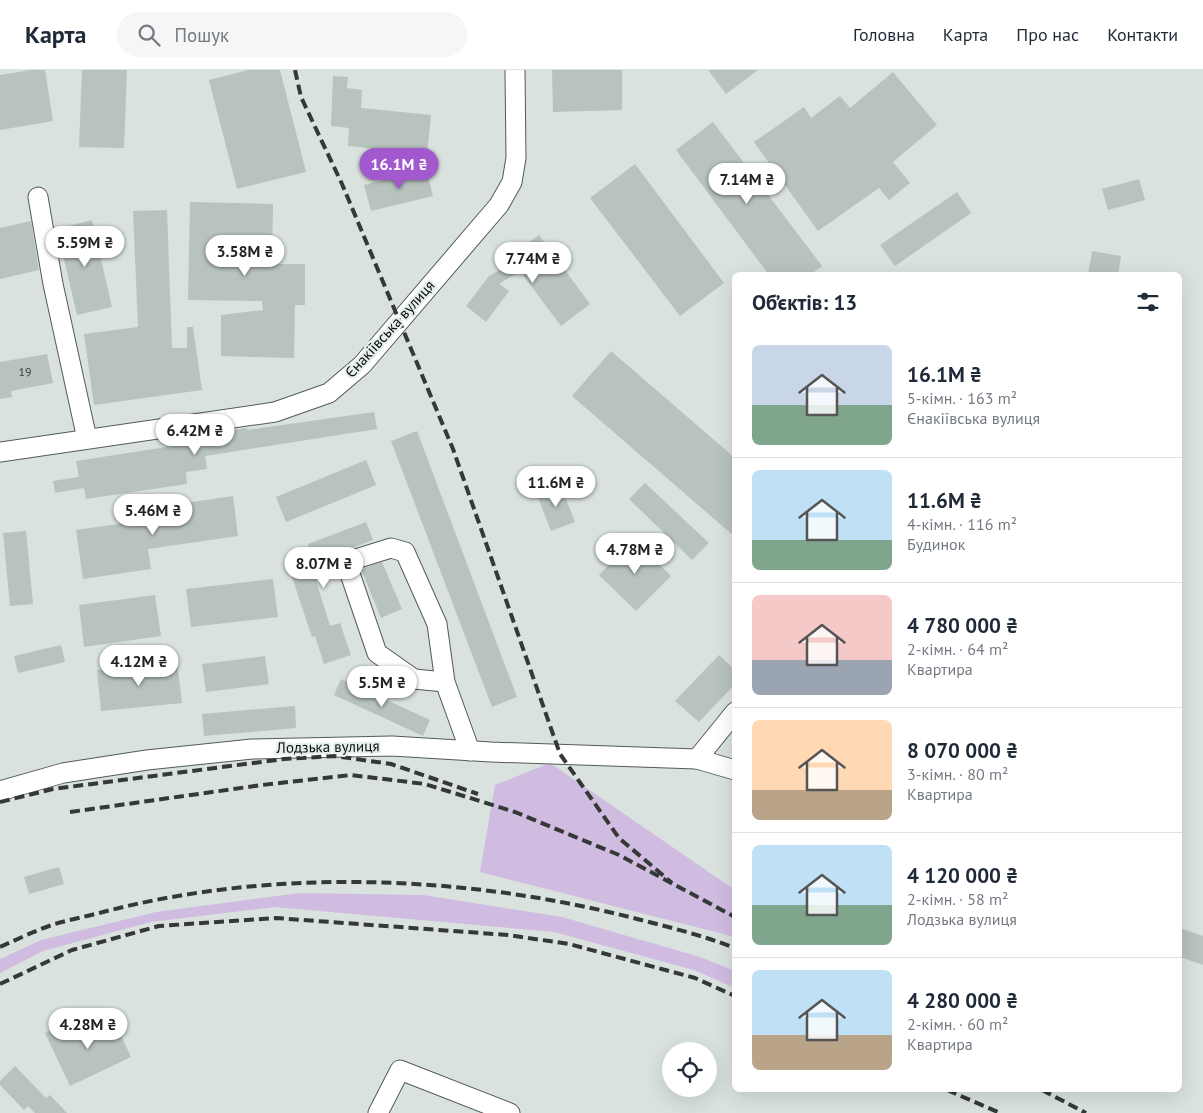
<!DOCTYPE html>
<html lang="uk">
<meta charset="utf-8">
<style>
body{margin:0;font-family:"PT Sans",sans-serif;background:#f6f6f7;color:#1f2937;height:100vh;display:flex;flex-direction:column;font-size:19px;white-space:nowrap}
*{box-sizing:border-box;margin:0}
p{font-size:16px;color:#747a83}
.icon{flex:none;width:28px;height:28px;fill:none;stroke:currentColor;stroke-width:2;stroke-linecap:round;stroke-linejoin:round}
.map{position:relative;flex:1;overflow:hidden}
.sheet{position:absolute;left:732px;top:202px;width:450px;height:820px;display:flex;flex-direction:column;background:#fff;border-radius:8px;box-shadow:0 5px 20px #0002}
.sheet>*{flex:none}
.controls{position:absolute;left:662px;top:972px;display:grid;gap:10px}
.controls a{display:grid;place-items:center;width:55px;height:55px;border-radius:50%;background:#fff;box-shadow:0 5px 20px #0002;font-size:25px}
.price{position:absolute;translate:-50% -42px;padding:0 11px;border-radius:18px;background:#fff;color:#222;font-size:16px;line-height:32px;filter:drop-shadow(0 1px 2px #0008)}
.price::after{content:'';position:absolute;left:50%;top:30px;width:15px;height:11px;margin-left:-8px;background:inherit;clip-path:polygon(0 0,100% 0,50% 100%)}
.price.selected{background:#a259cd;color:#fff}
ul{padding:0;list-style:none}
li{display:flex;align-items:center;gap:15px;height:125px;padding:0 20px}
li+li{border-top:1px solid #e0e1e3}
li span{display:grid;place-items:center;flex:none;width:140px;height:100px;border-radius:8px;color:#555}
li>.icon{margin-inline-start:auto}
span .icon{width:60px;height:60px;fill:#fffc;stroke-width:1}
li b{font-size:21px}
h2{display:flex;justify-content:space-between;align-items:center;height:60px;padding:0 20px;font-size:21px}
header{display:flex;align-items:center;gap:30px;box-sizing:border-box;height:70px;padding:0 25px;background:#fff;border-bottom:1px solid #e0e1e3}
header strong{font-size:24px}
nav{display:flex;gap:28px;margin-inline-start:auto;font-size:18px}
.search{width:350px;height:45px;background:#f6f6f7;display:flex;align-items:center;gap:12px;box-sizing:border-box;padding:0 18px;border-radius:28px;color:#747a83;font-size:19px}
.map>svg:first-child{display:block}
.green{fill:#d1bce1}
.building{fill:#b8c2be}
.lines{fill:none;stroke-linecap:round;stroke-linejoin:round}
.minor-casing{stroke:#535b57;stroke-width:21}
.minor{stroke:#fff;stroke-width:19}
.rail{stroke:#343937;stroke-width:4;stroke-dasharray:10 5;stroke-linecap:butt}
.labels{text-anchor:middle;stroke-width:4.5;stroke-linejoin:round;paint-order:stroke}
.number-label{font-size:12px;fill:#373c3a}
.street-label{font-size:15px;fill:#0c100e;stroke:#e6f0eb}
</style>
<header>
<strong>Карта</strong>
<div class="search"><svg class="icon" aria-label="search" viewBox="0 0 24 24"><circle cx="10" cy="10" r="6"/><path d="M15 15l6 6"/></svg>Пошук</div>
<nav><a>Головна</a><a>Карта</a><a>Про нас</a><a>Контакти</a></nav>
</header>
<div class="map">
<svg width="1203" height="1043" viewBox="0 0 1203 1043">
<rect width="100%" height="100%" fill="#d9e2de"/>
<g class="green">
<path d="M550,693L735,820V867L480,802L495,715Z"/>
<path d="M300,823L423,825L562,847L700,887L735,901V918L694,900L554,862L275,837L151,852L43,881L0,903V889L41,870L156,842Z"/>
</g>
<g class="building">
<path d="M30,0H45L53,51L0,60V5Z"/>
<path d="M82,0H127L124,78L79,77Z"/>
<path d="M248,0H280L306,102L237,119L209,10Z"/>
<path d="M552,0H622V40L553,42Z"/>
<path d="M708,0H758L726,24Z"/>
<path d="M893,2L937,55L893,92L910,113L889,130L879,118L818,161L754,72L804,37L811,48L840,26L850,38Z"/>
<path d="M333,6L348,7L347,18L362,20L361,38L431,45L427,84L348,76L349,58L331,56Z"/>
<path d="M713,52L822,196L810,205H769L676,80Z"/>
<path d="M635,94L724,213L680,246L590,128Z"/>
<path d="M426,99L433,126L371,141L364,115Z"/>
<path d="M1139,109L1145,130L1108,140L1102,119Z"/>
<path d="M957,122L971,143L895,196L880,175Z"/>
<path d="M190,132L273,134L272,194H305V235H295L294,288L221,286V245L263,240L262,231L188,230Z"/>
<path d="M167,140L172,278H187V257H193L202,320L94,335L84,264L138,257L133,141Z"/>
<path d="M92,150L112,237L77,245L57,159Z"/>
<path d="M31,151L39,200L0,209V158Z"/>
<path d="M539,165L590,234L561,256L520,201L499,214L509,221L486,252L466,236L489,206L514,192L510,186Z"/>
<path d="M1092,181L1121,186L1118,205H1088Z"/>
<path d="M611,281L735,388V467L572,326Z"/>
<path d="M47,284L53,313L11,321L12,327L0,329V292Z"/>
<path d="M374,342L377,359L205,386L207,399L186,402L187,414L86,429L84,418L55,423L53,411L79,407L76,391L218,369L217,362L247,358V360Z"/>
<path d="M417,361L517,627L492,637L391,371Z"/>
<path d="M366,390L376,415L286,452L276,427Z"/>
<path d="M645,413L709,473L692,490L629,429Z"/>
<path d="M561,416L575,452L551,461L537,425Z"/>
<path d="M233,426L238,466L148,479L151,499L83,509L76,460L161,448L159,437Z"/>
<path d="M366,452L373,470L311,494L330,556L340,553L351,585L324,594L315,566L312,567L286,489L310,481L308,474Z"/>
<path d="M26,461L33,534L10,536L3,463Z"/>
<path d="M634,469L671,506L636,541L599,505Z"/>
<path d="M382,492L402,539L381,548L361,499Z"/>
<path d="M273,509L278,547L191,557L186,519Z"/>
<path d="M155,525L161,566L84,577L79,535Z"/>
<path d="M61,575L65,592L18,603L14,586Z"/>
<path d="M719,585L735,600V614L699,652L675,631Z"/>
<path d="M265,586L269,614L206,622L202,594Z"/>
<path d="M177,592L182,633L101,641L97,600Z"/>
<path d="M341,609L430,650L423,666L334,625Z"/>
<path d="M295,636L296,658L204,666L202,644Z"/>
<path d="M59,797L64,814L29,824L24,807Z"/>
<path d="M1180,858L1203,866V895L1180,887Z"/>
<path d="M111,945L131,987L70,1016L45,963L60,956L65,967Z"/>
<path d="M15,996L46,1028L50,1025L67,1043H35L28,1036L24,1040L0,1015V1011Z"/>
</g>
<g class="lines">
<g class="minor-casing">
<g id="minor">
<path d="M38,127L53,214L87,369"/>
<path d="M0,382L275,342L329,323L362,295L499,135L512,112L516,88L515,0"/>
<path d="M445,612L437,554L405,482L391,478L346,492L377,583L414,609L445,612L470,681"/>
<path d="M697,689L735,700"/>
<path d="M0,721L63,703L147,690L252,679L392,676L491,682L697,689L735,642"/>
<path d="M378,1043L400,1000L510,1043"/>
</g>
</g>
<use href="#minor" class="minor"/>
<g class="rail">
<path d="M295,0L301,27L342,114L453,379L560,684L619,768L672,813"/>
<path d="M0,732L53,719L284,689L335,686L391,694L478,724"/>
<path d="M70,742L262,715L351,705L425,714L515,742L619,785L735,847"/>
<path d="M0,877C16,870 32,862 49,856C66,850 85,847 103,842C275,797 470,805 641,850C673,858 704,866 735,878"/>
<path d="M0,914L72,880L159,856L276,848L508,865L569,874L695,908L735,926"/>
<path d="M947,1020L1000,1043"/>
<path d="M1042,1020L1086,1043"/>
</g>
</g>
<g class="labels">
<g class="number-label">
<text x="25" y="306">19</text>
</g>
<g class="street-label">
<text transform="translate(390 259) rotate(-48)" y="5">Єнакіївська вулиця</text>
<text transform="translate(328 677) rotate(-1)" y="5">Лодзька вулиця</text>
</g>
</g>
</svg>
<div class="controls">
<a><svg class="icon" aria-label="locate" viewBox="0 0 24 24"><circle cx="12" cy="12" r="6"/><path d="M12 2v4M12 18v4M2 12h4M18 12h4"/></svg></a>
</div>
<b class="price selected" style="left:399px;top:120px">16.1M ₴</b>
<b class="price" style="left:747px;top:135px">7.14M ₴</b>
<b class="price" style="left:85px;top:198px">5.59M ₴</b>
<b class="price" style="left:245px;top:207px">3.58M ₴</b>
<b class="price" style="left:533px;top:214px">7.74M ₴</b>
<b class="price" style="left:195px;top:386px">6.42M ₴</b>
<b class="price" style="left:556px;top:438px">11.6M ₴</b>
<b class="price" style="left:153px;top:466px">5.46M ₴</b>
<b class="price" style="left:635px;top:505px">4.78M ₴</b>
<b class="price" style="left:324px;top:519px">8.07M ₴</b>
<b class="price" style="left:139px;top:617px">4.12M ₴</b>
<b class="price" style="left:382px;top:638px">5.5M ₴</b>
<b class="price" style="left:88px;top:980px">4.28M ₴</b>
<section class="sheet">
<h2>Об’єктів: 13<svg class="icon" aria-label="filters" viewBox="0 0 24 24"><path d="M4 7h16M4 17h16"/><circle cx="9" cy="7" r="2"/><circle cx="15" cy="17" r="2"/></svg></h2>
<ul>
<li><span style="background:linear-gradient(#c9d6e8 60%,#7fa58c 0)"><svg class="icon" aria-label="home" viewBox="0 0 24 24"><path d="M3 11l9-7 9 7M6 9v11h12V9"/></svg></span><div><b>16.1M ₴</b><p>5-кімн. · 163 m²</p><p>Єнакіївська вулиця</p></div></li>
<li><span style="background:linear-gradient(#bfe0f5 70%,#7fa58c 0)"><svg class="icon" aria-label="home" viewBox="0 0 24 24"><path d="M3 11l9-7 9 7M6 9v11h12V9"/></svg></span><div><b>11.6M ₴</b><p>4-кімн. · 116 m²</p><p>Будинок</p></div></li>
<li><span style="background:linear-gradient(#f6c9c9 65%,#9aa5b1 0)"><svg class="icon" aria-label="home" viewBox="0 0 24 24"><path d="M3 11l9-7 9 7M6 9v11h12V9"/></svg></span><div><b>4 780 000 ₴</b><p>2-кімн. · 64 m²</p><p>Квартира</p></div></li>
<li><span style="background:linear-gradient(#ffd9b3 70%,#b9a48a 0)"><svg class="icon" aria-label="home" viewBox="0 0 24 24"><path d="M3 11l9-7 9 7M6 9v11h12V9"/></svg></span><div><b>8 070 000 ₴</b><p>3-кімн. · 80 m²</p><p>Квартира</p></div></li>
<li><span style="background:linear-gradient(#bfe0f5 60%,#7fa58c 0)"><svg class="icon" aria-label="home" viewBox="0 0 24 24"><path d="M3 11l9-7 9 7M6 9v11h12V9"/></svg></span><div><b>4 120 000 ₴</b><p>2-кімн. · 58 m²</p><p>Лодзька вулиця</p></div></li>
<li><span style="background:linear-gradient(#bfe0f5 65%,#b9a48a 0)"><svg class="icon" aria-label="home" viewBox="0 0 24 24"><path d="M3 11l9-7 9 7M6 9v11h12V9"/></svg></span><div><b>4 280 000 ₴</b><p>2-кімн. · 60 m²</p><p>Квартира</p></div></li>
</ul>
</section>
</div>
